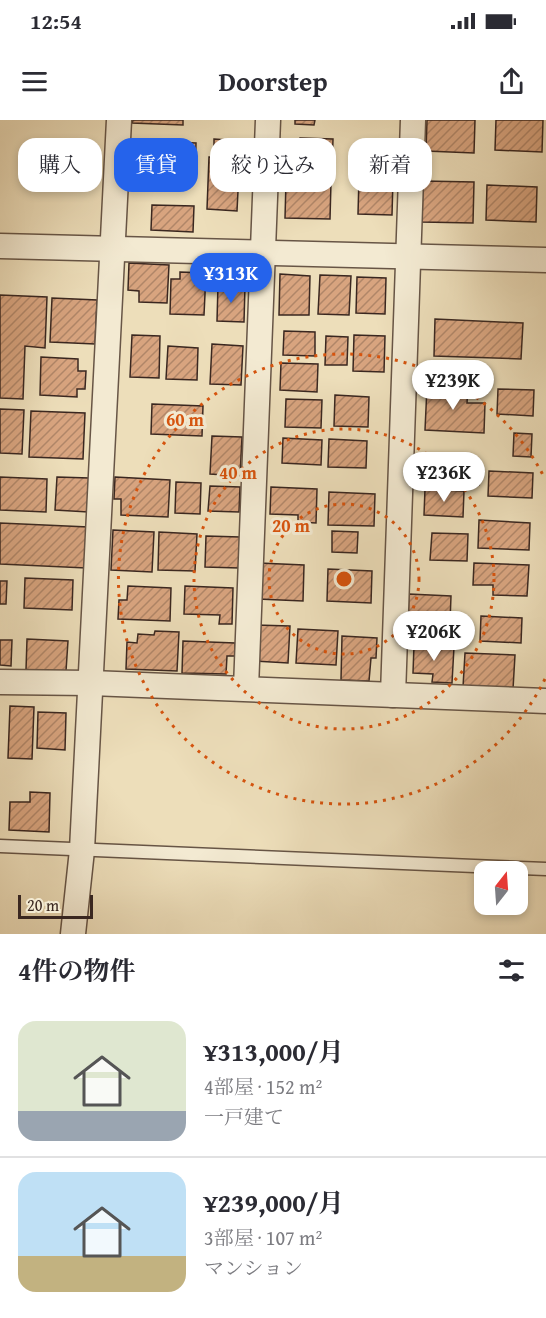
<!DOCTYPE html>
<html lang="ja">
<meta charset="utf-8">
<style>
body{margin:0;font-family:"Gentium Book Plus","Noto Serif JP",serif;background:#f2f2f3;color:#2b2b33;height:100vh;display:flex;flex-direction:column;font-size:22px;white-space:nowrap}
*{box-sizing:border-box;margin:0}
p{font-size:20px;color:#7c7c81}
.icon{flex:none;width:33px;height:33px;fill:none;stroke:currentColor;stroke-width:2;stroke-linecap:round;stroke-linejoin:round}
.map{position:relative;height:814px;overflow:hidden}
.drawer{display:flex;flex-direction:column;background:#fff;flex:1}
.drawer>*{flex:none}
.guide{position:absolute;left:18px;top:18px;width:510px;height:54px;display:flex;gap:12px}
.needle{width:39px;rotate:17deg}
.controls{position:absolute;left:474px;top:741px;display:grid;gap:12px}
.controls a{display:grid;place-items:center;width:54px;height:54px;border-radius:12px;background:#fff;box-shadow:0 3px 9px #0003;font-size:30px}
.scale{position:absolute;left:18px;bottom:15px;width:75px;box-sizing:border-box;padding-left:6px;border:3px solid #3a2720;border-top:0;font-size:16px;line-height:21px;white-space:nowrap;color:#3a2720;-webkit-text-stroke:4px #f3ead2;paint-order:stroke}
.price{position:absolute;translate:-50% -51px;padding:0 14px;border-radius:21px;background:#fff;color:#222;font-size:20px;line-height:39px;filter:drop-shadow(0 2px 3px #0008)}
.price::after{content:'';position:absolute;left:50%;top:36px;width:18px;height:14px;margin-left:-9px;background:inherit;clip-path:polygon(0 0,100% 0,50% 100%)}
.price.active{background:#2563eb;color:#fff}
ul{padding:0;list-style:none}
li{display:flex;align-items:center;gap:18px;height:150px;padding:0 18px}
li+li{border-top:2px solid #e1e1e2}
li span{display:grid;place-items:center;flex:none;width:168px;height:120px;border-radius:18px;color:#555}
li>.icon{margin-inline-start:auto}
span .icon{width:72px;height:72px;fill:#fffc;stroke-width:1}
li b{font-size:26px}
h2{display:flex;justify-content:space-between;align-items:center;height:72px;padding:0 18px;font-size:26px}
.chip{padding:0 21px;border-radius:18px;background:#fff;box-shadow:0 3px 9px #0003;font-size:21px;line-height:54px}
.chip.active{background:#2563eb;color:#fff}
.status{display:flex;justify-content:space-between;align-items:center;height:42px;padding:0 30px;background:#fff;direction:ltr}
.status svg{height:16px;fill:currentColor}
header{display:flex;justify-content:space-between;align-items:center;height:78px;padding:0 18px;background:#fff;font-size:27px;font-weight:700}
.map>svg:first-child{display:block}
.building{fill:url(#building-hatch);stroke:#3a2720;stroke-width:1.5}
.lines{fill:none;stroke-linecap:round;stroke-linejoin:round}
.lane-casing{stroke:#675546;stroke-width:15}
.street-casing{stroke:#675546;stroke-width:27}
.lane{stroke:#f3ead2;stroke-width:12}
.street{stroke:#f3ead2;stroke-width:24}
.ring{fill:none;stroke:#d7540e;stroke-width:3;stroke-dasharray:3 6}
.centre{fill:#d7540e;stroke:#f3ead2;stroke-width:3}
.ring-label{font-size:18px;text-anchor:middle;font-weight:bold;fill:#d7540e;stroke:#f3ead2;stroke-width:6;stroke-linejoin:round;paint-order:stroke}
</style>
<div class="status"><b>12:54</b><svg viewBox="0 0 49 12"><path d="M0 12V9h3v3zM5 12V6h3v6zM10 12V3h3v9zM15 12V0h3v12zM26 1h20v11H26zM47 4h2v5h-2z"/></svg></div>
<header><svg class="icon" aria-label="menu" viewBox="0 0 24 24"><path d="M4 6h16M4 12h16M4 18h16"/></svg>Doorstep<svg class="icon" aria-label="share" viewBox="0 0 24 24"><path d="M12 15V3M7 8l5-5 5 5M5 13v7h14v-7"/></svg></header>
<div class="map">
<svg width="546" height="814" viewBox="0 0 546 814">
<defs>
<pattern id="building-hatch" width="6" height="6" patternUnits="userSpaceOnUse" patternTransform="scale(1.5)"><rect width="6" height="6" fill="#d8a47f"/><path d="M-1 1l2-2M0 6l6-6M5 7l2-2" fill="none" stroke="#b08668"/></pattern>
</defs>
<rect width="100%" height="100%" fill="#eddeba"/>
<filter id="stains"><feTurbulence type="fractalNoise" baseFrequency=".00333" numOctaves="4"/><feColorMatrix values="0 0 0 0 .2 0 0 0 0 .09 0 0 0 0 .02 0 0 0 .5 -.17"/></filter>
<radialGradient id="worn" r=".72"><stop offset=".6" stop-color="#630" stop-opacity="0"/><stop offset="1" stop-color="#630" stop-opacity=".3"/></radialGradient>
<g class="building">
<path d="M133,0H183V5L132,3Z"/>
<path d="M295,0H315L314,5L295,4Z"/>
<path d="M427,0H475L474,33L426,31Z"/>
<path d="M496,0H543L542,32L495,30Z"/>
<path d="M300,18L333,19L332,50L299,49Z"/>
<path d="M214,19L241,21V33L214,32Z"/>
<path d="M148,21L196,23L195,61L146,59Z"/>
<path d="M360,22L394,23L392,95L358,94Z"/>
<path d="M209,37L249,39L247,71H238L237,91L207,89Z"/>
<path d="M286,61L331,62L330,99L285,98Z"/>
<path d="M423,61L474,62L473,103L422,102Z"/>
<path d="M487,65L537,67L536,102L486,100Z"/>
<path d="M152,85L194,86L193,112L151,110Z"/>
<path d="M129,143L169,145L167,183L139,182V171L128,170Z"/>
<path d="M180,152L206,153L204,195L170,194L171,159H180Z"/>
<path d="M280,154L310,156L309,195H279Z"/>
<path d="M320,155L351,156L349,195L318,194Z"/>
<path d="M357,157L386,158L385,194L356,193Z"/>
<path d="M218,165L245,166L244,202L217,201Z"/>
<path d="M0,175L47,177L45,228L25,226L23,279L0,278Z"/>
<path d="M52,178L97,180L95,224L50,222Z"/>
<path d="M435,199L523,203L521,239L434,236Z"/>
<path d="M284,211L315,212V236L283,235Z"/>
<path d="M132,215L160,216L159,258L130,257Z"/>
<path d="M354,215L385,216L384,252L353,251Z"/>
<path d="M326,216L348,217L347,245H325Z"/>
<path d="M212,224L243,226L241,265L210,264Z"/>
<path d="M168,226L198,228L197,260L166,259Z"/>
<path d="M41,237L78,239V251H86L85,269H77V277L40,275Z"/>
<path d="M281,243L318,244L317,272L280,270Z"/>
<path d="M427,267L468,269L467,283H485L484,313L425,310Z"/>
<path d="M498,269L534,270L533,296L497,294Z"/>
<path d="M335,275L369,277L368,307L334,306Z"/>
<path d="M286,279L322,280L321,308L285,307Z"/>
<path d="M152,284L203,286L202,316L151,314Z"/>
<path d="M0,289L24,290L22,334L0,333Z"/>
<path d="M31,291L85,293L83,339L29,337Z"/>
<path d="M514,313L532,314L531,337L513,336Z"/>
<path d="M212,316L242,317L240,356L210,354Z"/>
<path d="M283,318L322,320L321,345L282,343Z"/>
<path d="M329,319L367,321L366,348L328,347Z"/>
<path d="M451,343L480,345L479,365L451,364Z"/>
<path d="M489,351L533,353L532,378L488,376Z"/>
<path d="M0,357L47,359L46,392L0,390Z"/>
<path d="M57,357L89,358L88,392L55,390Z"/>
<path d="M115,357L170,360L168,397L121,395V379H114Z"/>
<path d="M176,362L201,363L200,394L175,393Z"/>
<path d="M210,366L240,367L239,392L208,391Z"/>
<path d="M271,367L317,369L316,403L298,402V395L270,394Z"/>
<path d="M425,369L464,371L463,397L424,395Z"/>
<path d="M329,372L375,374L374,406L328,405Z"/>
<path d="M479,400L530,403L529,430L478,428Z"/>
<path d="M0,403L88,407L86,448L0,444Z"/>
<path d="M113,410L154,412L152,452L111,450Z"/>
<path d="M332,411L358,412L357,433L332,432Z"/>
<path d="M159,412L197,414L195,451L158,450Z"/>
<path d="M432,413L468,414L467,441L430,440Z"/>
<path d="M206,416L240,417L239,448L205,447Z"/>
<path d="M259,443L304,445L303,481L258,479Z"/>
<path d="M474,443L529,445L527,476L493,475V465H473Z"/>
<path d="M328,449L372,451L371,483L327,481Z"/>
<path d="M25,458L73,460L72,490L24,488Z"/>
<path d="M0,461H7L6,484H0Z"/>
<path d="M128,466L171,468L170,501L118,499L119,480H127Z"/>
<path d="M185,466L233,468L232,504H219L220,495L184,494Z"/>
<path d="M409,474L451,476L450,502L408,500Z"/>
<path d="M481,496L522,498L521,523L480,521Z"/>
<path d="M255,505L290,506L288,543L253,541Z"/>
<path d="M298,509L338,511L336,545L296,543Z"/>
<path d="M155,511L179,512L177,551L126,549L127,522L137,523L138,514L154,515Z"/>
<path d="M342,516L377,518L376,538H371L369,561L341,560Z"/>
<path d="M27,519L68,521L66,551L26,550Z"/>
<path d="M0,520H12L11,546L0,545Z"/>
<path d="M183,521L235,523V536H227L226,554L182,553Z"/>
<path d="M414,525L454,527L452,563L432,562L433,554L413,553Z"/>
<path d="M465,533L515,535L513,569L463,567Z"/>
<path d="M10,586L34,587L32,639L8,638Z"/>
<path d="M38,592L66,593L65,630L37,628Z"/>
<path d="M30,672L50,673L49,712L9,710L10,682H30Z"/>
</g>
<g class="lines">
<g class="lane-casing">
<path id="lane" d="M0,726L546,749"/>
</g>
<g class="street-casing">
<g id="street">
<path d="M0,126L546,140"/>
<path d="M0,562L91,563L546,581"/>
<path d="M246,568L268,0"/>
<path d="M393,575L413,0"/>
<path d="M73,814L82,730L119,0"/>
</g>
</g>
<use href="#lane" class="lane"/>
<use href="#street" class="street"/>
</g>
<g class="ring">
<circle cx="344" cy="459" r="75"/>
<circle cx="344" cy="459" r="150"/>
<path d="M545 559A225 225 0 1 1 545 359"/>
</g>
<circle cx="344" cy="459" r="9" class="centre"/>
<g class="ring-label">
<text x="185" y="306">60 m</text>
<text x="238" y="359">40 m</text>
<text x="291" y="412">20 m</text>
</g>
<rect width="100%" height="100%" filter="url(#stains)"/>
<rect width="100%" height="100%" fill="url(#worn)"/>
</svg>
<div class="controls">
<a><svg class="needle" viewBox="-14 -14 28 28"><path d="M0-13l5 13h-10z" fill="#e53935"/><path d="M0 13l5-13h-10z" fill="#7c7c81"/></svg></a>
</div>
<div class="scale">20 m</div>
<b class="price active" style="left:231px;top:184px">¥313K</b>
<b class="price" style="left:453px;top:291px">¥239K</b>
<b class="price" style="left:444px;top:383px">¥236K</b>
<b class="price" style="left:434px;top:542px">¥206K</b>
<div class="guide">
<a class="chip">購入</a>
<a class="chip active">賃貸</a>
<a class="chip">絞り込み</a>
<a class="chip">新着</a>
</div>
</div>
<section class="drawer">
<h2>4件の物件<svg class="icon" aria-label="filters" viewBox="0 0 24 24"><path d="M4 7h16M4 17h16"/><circle cx="9" cy="7" r="2"/><circle cx="15" cy="17" r="2"/></svg></h2>
<ul>
<li><span style="background:linear-gradient(#dfe7d0 75%,#9aa5b1 0)"><svg class="icon" aria-label="home" viewBox="0 0 24 24"><path d="M3 11l9-7 9 7M6 9v11h12V9"/></svg></span><div><b>¥313,000/月</b><p>4部屋 · 152 m²</p><p>一戸建て</p></div></li>
<li><span style="background:linear-gradient(#bfe0f5 70%,#c2b280 0)"><svg class="icon" aria-label="home" viewBox="0 0 24 24"><path d="M3 11l9-7 9 7M6 9v11h12V9"/></svg></span><div><b>¥239,000/月</b><p>3部屋 · 107 m²</p><p>マンション</p></div></li>
</ul>
</section>
